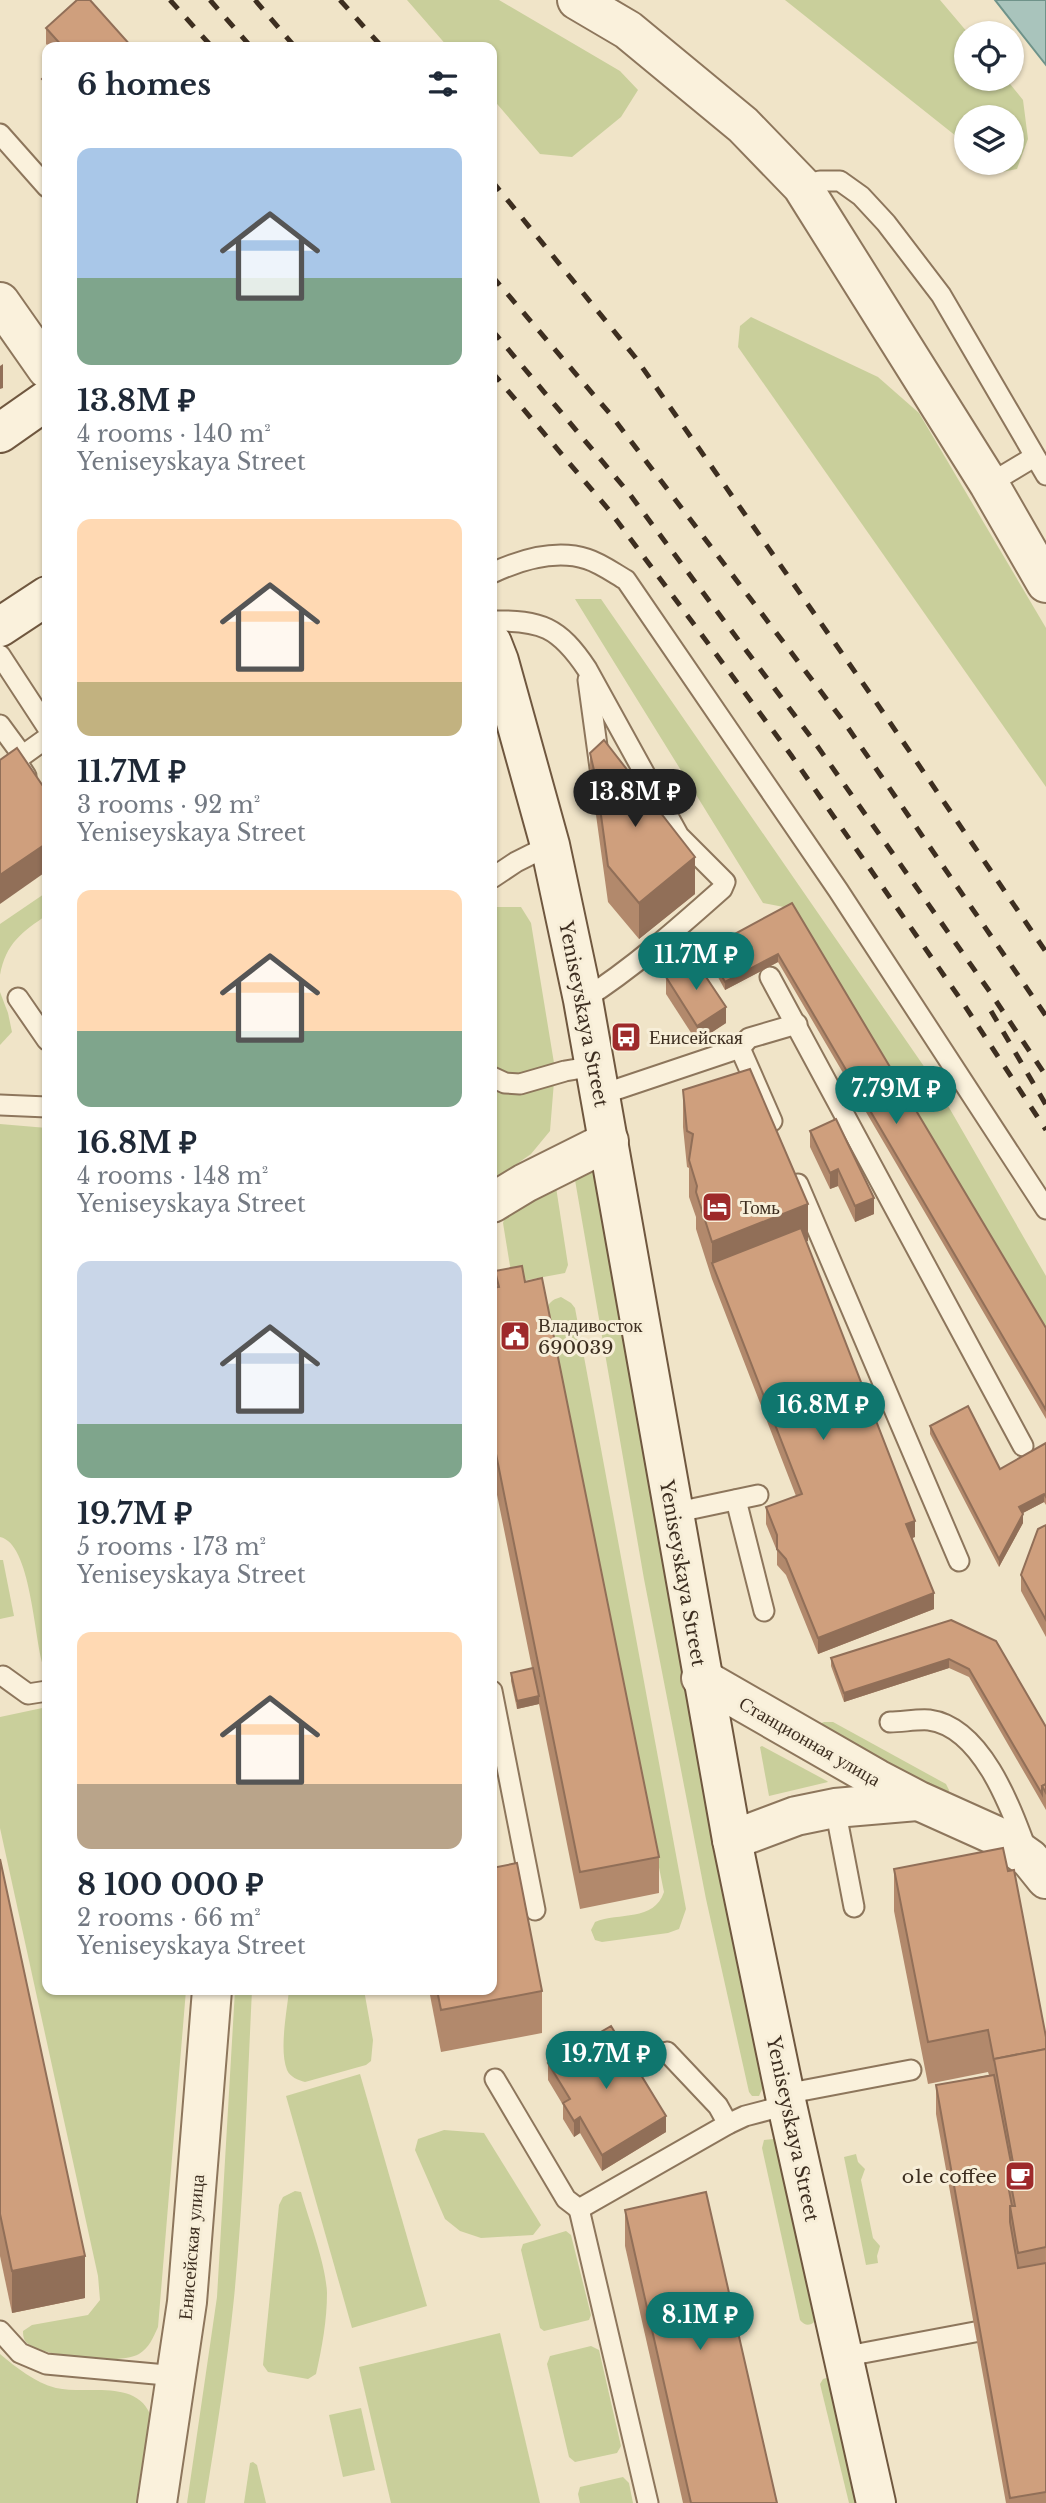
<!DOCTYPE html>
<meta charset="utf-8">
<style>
body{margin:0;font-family:"Libre Baskerville",serif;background:#f2f2f3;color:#1f2937;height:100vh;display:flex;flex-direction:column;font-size:26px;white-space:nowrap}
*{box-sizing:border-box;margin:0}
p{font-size:23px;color:#747a83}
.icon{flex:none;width:38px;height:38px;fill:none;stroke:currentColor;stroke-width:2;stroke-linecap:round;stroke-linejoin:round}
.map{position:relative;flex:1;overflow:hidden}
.details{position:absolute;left:42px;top:42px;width:455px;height:1953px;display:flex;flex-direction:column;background:#fff;border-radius:14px;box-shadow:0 2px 5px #0004}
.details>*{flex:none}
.tools{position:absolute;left:954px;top:21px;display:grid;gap:14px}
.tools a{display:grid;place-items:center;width:70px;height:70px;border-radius:50%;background:#fff;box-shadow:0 2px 5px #0004;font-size:35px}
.price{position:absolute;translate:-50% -60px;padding:0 16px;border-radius:24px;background:#0f766e;color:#fff;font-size:23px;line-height:46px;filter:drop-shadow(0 2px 4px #0008)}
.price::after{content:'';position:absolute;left:50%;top:42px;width:21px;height:16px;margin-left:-10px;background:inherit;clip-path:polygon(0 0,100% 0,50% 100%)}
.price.active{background:#222;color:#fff}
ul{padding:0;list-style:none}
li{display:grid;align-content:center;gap:14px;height:371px;padding:0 35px}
li span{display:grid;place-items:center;height:217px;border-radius:14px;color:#555}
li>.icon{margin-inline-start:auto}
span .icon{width:126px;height:126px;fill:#fffc;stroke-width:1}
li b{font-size:30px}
h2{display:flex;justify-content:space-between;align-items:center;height:84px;padding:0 35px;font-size:30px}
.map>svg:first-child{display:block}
.green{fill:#c9cf9b}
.water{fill:#a9c4bc;stroke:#6f938a;stroke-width:2}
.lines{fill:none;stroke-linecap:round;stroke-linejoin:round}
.service-casing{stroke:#8d765c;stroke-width:23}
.minor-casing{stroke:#8d765c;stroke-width:42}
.tertiary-casing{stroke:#8d765c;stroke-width:42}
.secondary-casing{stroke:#6f573f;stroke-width:42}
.service{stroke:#faf1dc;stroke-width:19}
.minor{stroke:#faf1dc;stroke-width:38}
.tertiary{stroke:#faf1dc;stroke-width:38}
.secondary{stroke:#faf1dc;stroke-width:38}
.rail{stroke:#3d2e20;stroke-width:5;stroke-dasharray:12 12;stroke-linecap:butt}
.wall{fill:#b2896c}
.shaded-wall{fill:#916f58}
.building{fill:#cf9f7d;stroke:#916f58;stroke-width:2}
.labels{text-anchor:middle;stroke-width:6;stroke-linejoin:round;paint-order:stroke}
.street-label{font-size:19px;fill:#3d2e20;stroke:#f7eed8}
.poi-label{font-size:19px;fill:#3d2e20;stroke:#f7eed8;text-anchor:start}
</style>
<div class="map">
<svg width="1046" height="2503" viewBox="0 0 1046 2503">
<rect width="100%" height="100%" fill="#f0e4c8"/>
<g class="green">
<path d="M407,0H499L620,71L638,90L621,117L572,157L540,154L492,98V47H448Z"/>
<path d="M785,0H940L968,33L966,79H1006L1023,100L1028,139L1017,169L1002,172L990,163H1012V117H966V144Z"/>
<path d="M751,317L878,377L919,413L1046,628V787L738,347L740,326Z"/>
<path d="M575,599H601L932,1078L1046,1276V1335L789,908L763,903Z"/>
<path d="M47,892V915C22,932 6,943 0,975V924Z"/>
<path d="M492,907H521L531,923L555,1069L550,1131L531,1154L492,1181V1076L494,1071L492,1055Z"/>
<path d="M0,992L8,1013L12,1032L0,1045Z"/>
<path d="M0,1124L47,1128V1667L43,1665C34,1638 31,1543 0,1537Z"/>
<path d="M590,1166L596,1178C648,1481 700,1784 764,2085L759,2096H752L749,2092L706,1899L644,1579L575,1180V1173Z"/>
<path d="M556,1187L568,1265L565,1273L522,1281L511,1272L503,1223L507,1211Z"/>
<path d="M561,1297L571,1303L575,1308L686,1909L679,1929L668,1933L602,1942L595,1940L591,1930L595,1922C619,1912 654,1922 664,1892L546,1313C548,1303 551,1300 561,1297Z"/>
<path d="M0,1560H3L14,1616L0,1619Z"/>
<path d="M47,1707V1990H186L158,2327C153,2338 149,2348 139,2354C121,2365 47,2357 30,2345C24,2342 23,2337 23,2331L32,2325L88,2315L100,2300L98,2276L0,1828V1717Z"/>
<path d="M824,1722H833L946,1784L949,1790L948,1796L943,1798L819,1724Z"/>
<path d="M762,1746L827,1781L828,1782L769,1796L760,1747Z"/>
<path d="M235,1990H252C247,2092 244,2195 234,2298C227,2366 216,2435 205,2503H187L217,2297Z"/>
<path d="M289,1990H364L373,2040L371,2061L366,2065L305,2082C298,2080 290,2077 287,2070C279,2050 287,2011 289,1990Z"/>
<path d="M360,2074L427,2306L352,2328L286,2096Z"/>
<path d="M444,2130L484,2133L541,2225L533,2235L481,2238L460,2231L445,2219L415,2150L418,2139Z"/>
<path d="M773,2139L777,2142L817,2318C813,2326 805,2327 800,2320L762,2148L764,2140Z"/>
<path d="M856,2154L858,2162L865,2169L861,2180L873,2238L880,2246L877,2256L878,2263L866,2265L844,2157Z"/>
<path d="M295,2191L301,2192C309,2221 326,2264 327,2293C327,2320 322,2348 316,2374L308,2379L268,2372L263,2365L279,2205L283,2197Z"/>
<path d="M566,2231L571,2235L591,2315L589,2320L544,2331L540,2328L521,2250L523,2244Z"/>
<path d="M500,2333L540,2503H391L359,2367Z"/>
<path d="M591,2346L599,2350L621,2446L617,2453L575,2462L569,2457L547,2364L550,2356Z"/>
<path d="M0,2354C17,2368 34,2382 56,2388C86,2395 135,2379 150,2414L136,2503H0Z"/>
<path d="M830,2377L867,2503H849L820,2384L823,2379Z"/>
<path d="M361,2408L375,2470L343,2477L329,2415Z"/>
<path d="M253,2462L257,2465L266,2503H244L250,2463Z"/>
<path d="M623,2477L629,2483L633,2503H580L578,2494L580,2487Z"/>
</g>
<path class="water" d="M995,0H1046V65Z"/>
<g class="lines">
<g class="service-casing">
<g id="service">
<path d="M0,134L47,187"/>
<path d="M802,186L820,181H840L861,196L886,223L941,295L1046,475"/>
<path d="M989,484L1034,457"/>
<path d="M492,573C520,560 556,549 587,559C600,563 614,573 626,580L838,890L1046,1209"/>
<path d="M492,621C541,620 559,627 587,669L679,836L725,882L722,889C677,929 633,968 583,1000"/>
<path d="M0,655L47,727"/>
<path d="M588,680L600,768"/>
<path d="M0,725L22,755"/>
<path d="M26,776L19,765V758L47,738"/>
<path d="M492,878L516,862L550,845"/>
<path d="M770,977L1023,1446"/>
<path d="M18,998L47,1040"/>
<path d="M740,1048L772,1121"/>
<path d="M492,1077L505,1083L520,1084L565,1071L595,1066"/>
<path d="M600,1095L740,1048L749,1038L797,1024"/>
<path d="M0,1105L47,1107"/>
<path d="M798,1184L959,1561"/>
<path d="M736,1500L764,1611"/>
<path d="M673,1513L758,1495"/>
<path d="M3,1676L28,1694L47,1691"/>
<path d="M492,1691L535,1910"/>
<path d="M890,1722C902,1722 917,1719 929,1720C982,1727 1011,1808 1027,1851"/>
<path d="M835,1808L854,1907"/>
<path d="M667,2052L718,2106L728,2124"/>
<path d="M495,2079L566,2199L579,2209L728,2124L745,2116L787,2105"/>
<path d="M785,2094L911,2070"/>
<path d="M579,2209L648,2503"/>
<path d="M0,2331L20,2353L46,2364L177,2376"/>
<path d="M842,2357L996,2328"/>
</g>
</g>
<g class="minor-casing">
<g id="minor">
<path d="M577,0L628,30L743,125L802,186L989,484L1046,583"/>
<path d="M492,1203L525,1183L609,1141"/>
<path d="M701,1678L877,1779L919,1801L999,1837L1030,1859L1046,1879"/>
<path d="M732,1840L796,1816L835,1808L917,1801"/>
<path d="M157,2503L187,2302L212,1990"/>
</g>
</g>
<g class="tertiary-casing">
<path id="tertiary" d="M0,302L47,369"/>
</g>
<g class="secondary-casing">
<g id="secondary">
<path d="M0,433L47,400"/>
<path d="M0,627L47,596"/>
<path d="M492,643L499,661L550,845L583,1000L732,1840L787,2105L876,2503"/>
</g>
</g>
<use href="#service" class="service"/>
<use href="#minor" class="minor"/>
<use href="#tertiary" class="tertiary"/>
<use href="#secondary" class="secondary"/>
<g class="rail">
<path d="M170,0L212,47"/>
<path d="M210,0L251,47"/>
<path d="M255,0L295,47"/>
<path d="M340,0L382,47"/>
<path d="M492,181L635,357L876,702L1046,952"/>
<path d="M492,276L611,415L844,722L1046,1016"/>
<path d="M492,330L628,492L813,740L990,992L1046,1076"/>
<path d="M492,372L609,510L791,755L961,1000L1046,1130"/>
<path d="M991,1011L1046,1105"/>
</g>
</g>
<g class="wall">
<path d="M46,28L132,47H49L46,44Z"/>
<path d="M47,74V100L42,95V79Z"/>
<path d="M590,753L695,894L639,939L608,902L596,815L590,789Z"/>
<path d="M792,903L1046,1328V1419L778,962L725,990L707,957V949Z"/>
<path d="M666,977L726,1023L697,1042L666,994Z"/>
<path d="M683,1090L808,1241H806L915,1537L912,1538L934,1609L818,1654L786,1575L777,1565V1551L766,1524V1507L796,1496L712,1279L696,1229V1217L689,1197V1168L687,1167L683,1127Z"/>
<path d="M810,1131L874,1214L855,1222L838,1186L830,1189L810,1147Z"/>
<path d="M495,1271L659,1857V1893L580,1909L539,1704L517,1709L511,1681V1673L532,1668L492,1470V1288L495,1287Z"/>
<path d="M930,1426L1000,1469L1046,1443V1505L1044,1502L1023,1513V1523L999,1567L930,1434Z"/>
<path d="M1046,1525V1637L1021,1591V1575Z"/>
<path d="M951,1620L1046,1727V1810L969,1677L949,1668L844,1702L831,1666V1658Z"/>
<path d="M0,1859L85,2298L12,2313L0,2256Z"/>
<path d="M894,1869L1008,1871L1046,2037V2503H1006L936,2114V2085L989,2075L988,2072L928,2084L894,1911Z"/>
<path d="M429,1990L542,1991V2033L441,2052Z"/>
<path d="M548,2063L666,2132L602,2171L580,2133L574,2137L563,2119V2105L548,2080Z"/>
<path d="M625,2210L777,2503H683L625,2246Z"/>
</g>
<g class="shaded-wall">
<path d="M3,364V388L0,389V366Z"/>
<path d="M47,843V871L0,904V875Z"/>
<path d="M695,857V894L639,939V903Z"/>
<path d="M778,954V962L725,990V982Z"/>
<path d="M726,1007V1023L697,1042V1026Z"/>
<path d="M838,1169V1186L830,1189V1173Z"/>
<path d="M874,1198V1214L855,1222V1206Z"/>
<path d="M808,1204V1241L717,1277L712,1263V1242Z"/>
<path d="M1044,1494V1502L1019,1515V1507Z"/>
<path d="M1023,1514V1523L999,1567V1559Z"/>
<path d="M915,1521V1537L906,1540V1524Z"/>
<path d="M934,1593V1609L818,1654V1638Z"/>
<path d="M949,1659V1668L844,1702V1693Z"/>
<path d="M539,1696V1704L517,1709V1701Z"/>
<path d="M666,2116V2132L602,2171V2155Z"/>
<path d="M580,2117V2133L574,2137V2121Z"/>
<path d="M85,2256V2298L12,2313V2271Z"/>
</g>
<g class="building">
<path d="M77,0H90L132,47H63L46,28Z"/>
<path d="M47,74V84L42,79Z"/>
<path d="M604,740L695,857L639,903L608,866L596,779L590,753Z"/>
<path d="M17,748L47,792V843L0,875V760Z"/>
<path d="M792,903L1046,1328V1410L778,954L725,982L707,949Z"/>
<path d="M694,959L726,1007L697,1026L666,977Z"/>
<path d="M750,1069L808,1204L712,1242L696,1192L697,1186L689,1160L693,1134L687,1131L683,1090Z"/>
<path d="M836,1119L874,1198L855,1206L838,1169L830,1173L810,1131Z"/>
<path d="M801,1228L915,1521L906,1524L934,1593L818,1638L786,1559L777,1549V1535L766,1507L802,1494L712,1263Z"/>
<path d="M522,1266L525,1282L542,1278L659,1857L580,1872L492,1434V1288L499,1287L495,1271Z"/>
<path d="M968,1406L1000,1469L1046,1443V1497L1044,1494L1019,1507L1023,1514L999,1559L930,1426Z"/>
<path d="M1046,1525V1620L1021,1575L1038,1529Z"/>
<path d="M951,1620L996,1641L1046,1727V1784L1042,1786V1794L969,1669L949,1659L844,1693L831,1658Z"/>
<path d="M533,1668L539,1696L517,1701L511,1673Z"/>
<path d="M1046,1784V1793L1042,1786Z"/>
<path d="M1003,1848L1008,1871L1014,1870L1046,2037V2049L994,2059V2061L988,2030L928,2042L894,1869Z"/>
<path d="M0,1859L85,2256L12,2271L0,2214Z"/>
<path d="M517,1863L542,1991L441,2010L437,1990H492V1868Z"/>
<path d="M611,2026L666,2116L602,2155L580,2117L574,2121L563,2103L570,2099L548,2063Z"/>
<path d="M1046,2049V2247L1018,2253L1010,2206H1015L1008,2169L1014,2168L994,2059Z"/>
<path d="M994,2075L1012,2168L1008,2169V2185L1012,2206H1010V2222L1018,2268L1046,2263V2492L1010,2498L936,2085Z"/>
<path d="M706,2192L777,2503H691L625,2210Z"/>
</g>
<defs>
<g id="bus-square" transform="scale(1.575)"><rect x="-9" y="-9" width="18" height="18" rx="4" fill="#9e2a2b" stroke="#f7eed8"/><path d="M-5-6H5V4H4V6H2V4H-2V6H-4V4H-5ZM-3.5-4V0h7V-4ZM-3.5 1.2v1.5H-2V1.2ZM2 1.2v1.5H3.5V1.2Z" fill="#fff"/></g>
<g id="hotel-square" transform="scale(1.575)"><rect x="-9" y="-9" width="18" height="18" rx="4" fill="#9e2a2b" stroke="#f7eed8"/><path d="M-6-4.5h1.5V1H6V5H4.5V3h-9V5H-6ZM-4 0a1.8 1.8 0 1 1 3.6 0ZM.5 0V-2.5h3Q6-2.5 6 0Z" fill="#fff"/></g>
<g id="civic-square" transform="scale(1.575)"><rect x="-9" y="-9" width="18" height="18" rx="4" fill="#9e2a2b" stroke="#f7eed8"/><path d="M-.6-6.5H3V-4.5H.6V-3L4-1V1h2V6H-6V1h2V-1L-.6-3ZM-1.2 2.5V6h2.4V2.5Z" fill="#fff"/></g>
<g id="cafe-square" transform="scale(1.575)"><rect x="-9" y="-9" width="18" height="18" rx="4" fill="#9e2a2b" stroke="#f7eed8"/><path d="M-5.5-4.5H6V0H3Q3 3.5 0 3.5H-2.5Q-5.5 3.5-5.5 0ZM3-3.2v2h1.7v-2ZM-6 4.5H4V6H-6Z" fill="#fff"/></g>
</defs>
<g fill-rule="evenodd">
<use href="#bus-square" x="626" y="1037"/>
<use href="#hotel-square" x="717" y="1207"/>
<use href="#civic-square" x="515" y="1336"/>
<use href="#cafe-square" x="1020" y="2176"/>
</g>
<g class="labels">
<g class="street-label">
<text transform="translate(584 1014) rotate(79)" y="7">Yeniseyskaya Street</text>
<text transform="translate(683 1573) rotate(80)" y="7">Yeniseyskaya Street</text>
<text transform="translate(810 1741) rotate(30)" y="7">Станционная улица</text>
<text transform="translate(793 2129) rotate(78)" y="7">Yeniseyskaya Street</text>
<text transform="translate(191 2247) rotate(-85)" y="7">Енисейская улица</text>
</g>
<g class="poi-label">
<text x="649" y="1044">Енисейская</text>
<text x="740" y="1214">Томь</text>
<text x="538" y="1332">Владивосток<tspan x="538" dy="22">690039</tspan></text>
<text x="997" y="2183" text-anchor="end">o1e coffee</text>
</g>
</g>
</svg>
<div class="tools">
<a><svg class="icon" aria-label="locate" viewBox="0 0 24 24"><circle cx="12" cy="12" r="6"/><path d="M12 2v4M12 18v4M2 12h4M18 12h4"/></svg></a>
<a><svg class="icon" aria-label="layers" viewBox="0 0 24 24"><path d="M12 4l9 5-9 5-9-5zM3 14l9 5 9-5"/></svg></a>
</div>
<b class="price active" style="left:635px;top:829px">13.8M ₽</b>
<b class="price" style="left:696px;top:992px">11.7M ₽</b>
<b class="price" style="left:896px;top:1126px">7.79M ₽</b>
<b class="price" style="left:823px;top:1442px">16.8M ₽</b>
<b class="price" style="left:606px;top:2091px">19.7M ₽</b>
<b class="price" style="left:700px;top:2352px">8.1M ₽</b>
<section class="details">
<h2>6 homes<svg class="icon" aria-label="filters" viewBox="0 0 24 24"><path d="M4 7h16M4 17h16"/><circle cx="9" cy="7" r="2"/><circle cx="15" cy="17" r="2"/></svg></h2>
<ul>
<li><span style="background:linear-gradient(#a9c7e8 60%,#7fa58c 0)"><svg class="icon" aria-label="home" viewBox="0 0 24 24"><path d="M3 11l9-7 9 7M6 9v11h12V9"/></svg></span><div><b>13.8M ₽</b><p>4 rooms · 140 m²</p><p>Yeniseyskaya Street</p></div></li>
<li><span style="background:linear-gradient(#ffd9b3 75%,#c2b280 0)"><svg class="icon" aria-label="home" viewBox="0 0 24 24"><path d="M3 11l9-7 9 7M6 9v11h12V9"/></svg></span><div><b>11.7M ₽</b><p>3 rooms · 92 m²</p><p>Yeniseyskaya Street</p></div></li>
<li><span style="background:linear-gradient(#ffd9b3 65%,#7fa58c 0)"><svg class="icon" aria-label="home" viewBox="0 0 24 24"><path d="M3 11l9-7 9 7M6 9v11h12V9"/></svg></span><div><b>16.8M ₽</b><p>4 rooms · 148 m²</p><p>Yeniseyskaya Street</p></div></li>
<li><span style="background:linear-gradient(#c9d6e8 75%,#7fa58c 0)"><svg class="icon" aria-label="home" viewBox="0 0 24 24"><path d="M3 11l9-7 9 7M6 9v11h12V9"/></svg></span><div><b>19.7M ₽</b><p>5 rooms · 173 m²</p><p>Yeniseyskaya Street</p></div></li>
<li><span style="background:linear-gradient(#ffd9b3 70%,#b9a48a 0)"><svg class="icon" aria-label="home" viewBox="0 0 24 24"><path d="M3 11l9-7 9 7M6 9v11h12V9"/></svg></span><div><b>8 100 000 ₽</b><p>2 rooms · 66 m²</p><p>Yeniseyskaya Street</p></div></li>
</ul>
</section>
</div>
